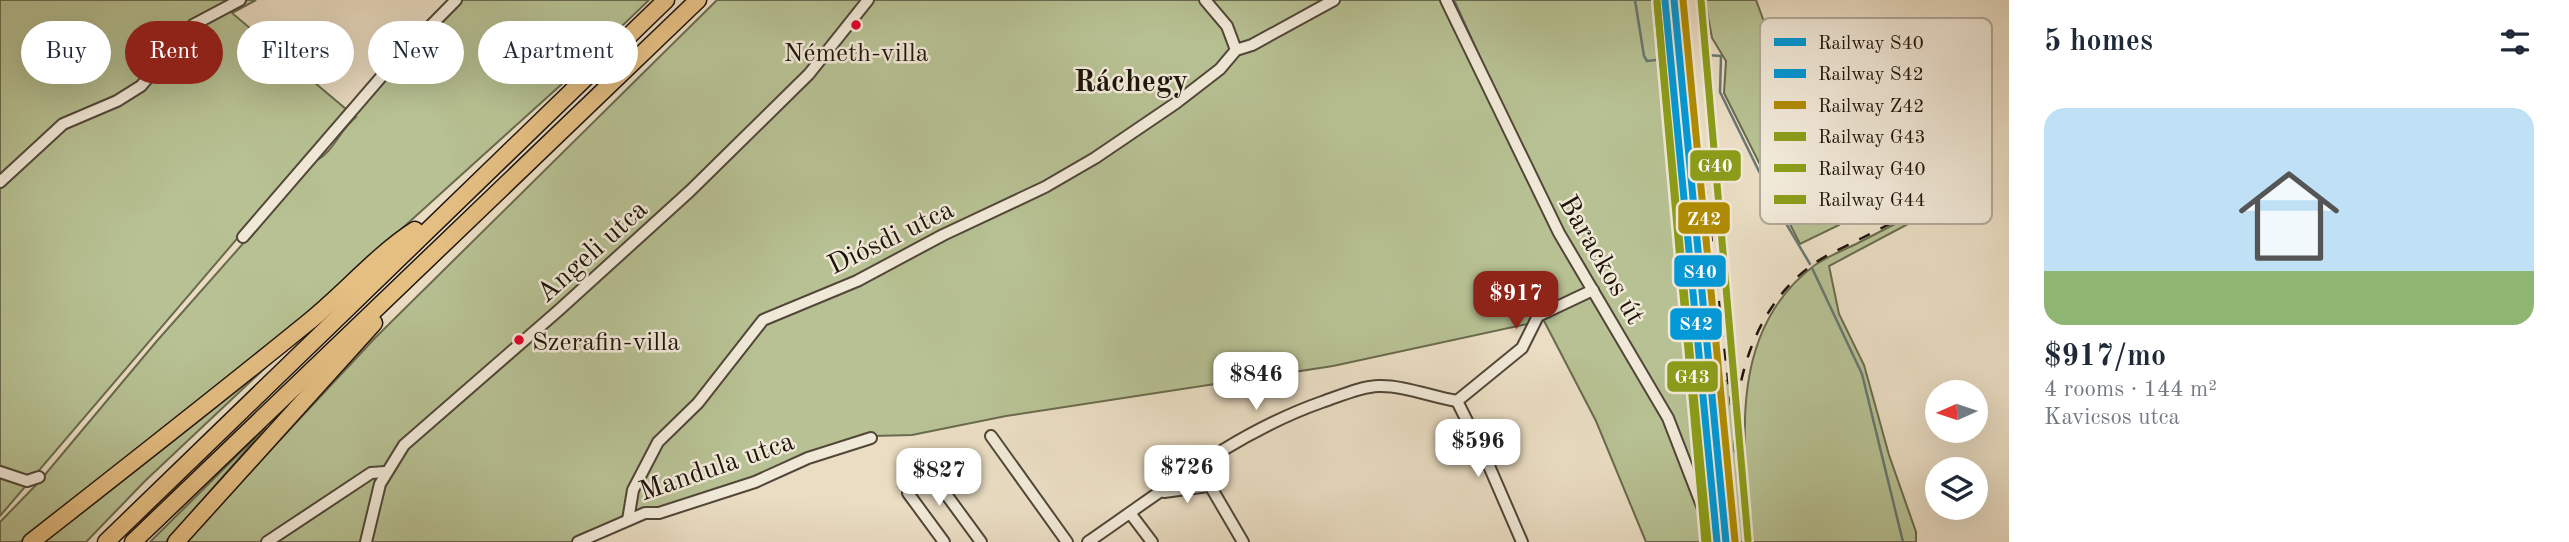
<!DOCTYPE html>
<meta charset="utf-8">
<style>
body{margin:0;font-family:"Old Standard TT",serif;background:#f6f6f7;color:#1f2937;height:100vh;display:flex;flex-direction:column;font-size:26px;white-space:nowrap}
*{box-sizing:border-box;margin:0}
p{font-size:23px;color:#747a83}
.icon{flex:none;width:38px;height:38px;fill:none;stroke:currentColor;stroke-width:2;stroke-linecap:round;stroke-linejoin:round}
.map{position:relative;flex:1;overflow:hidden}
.sheet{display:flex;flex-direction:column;background:#fff;width:560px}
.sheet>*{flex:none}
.hud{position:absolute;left:21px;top:21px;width:665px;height:63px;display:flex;gap:14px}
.needle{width:46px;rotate:267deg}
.controls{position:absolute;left:1925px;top:380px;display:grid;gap:14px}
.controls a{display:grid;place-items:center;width:63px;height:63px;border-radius:50%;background:#fff;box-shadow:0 7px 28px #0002;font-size:35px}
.price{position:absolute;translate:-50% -60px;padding:0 16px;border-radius:14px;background:#fff;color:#222;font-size:23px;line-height:46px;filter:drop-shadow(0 2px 4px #0008)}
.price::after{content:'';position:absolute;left:50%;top:42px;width:21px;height:16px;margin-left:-10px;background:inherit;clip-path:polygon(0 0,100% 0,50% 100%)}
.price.on{background:#8f2418;color:#fff}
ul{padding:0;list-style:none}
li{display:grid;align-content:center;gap:14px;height:371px;padding:0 35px}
li span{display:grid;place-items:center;height:217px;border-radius:21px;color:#555}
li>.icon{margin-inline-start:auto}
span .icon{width:126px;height:126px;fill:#fffc;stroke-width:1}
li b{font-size:30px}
h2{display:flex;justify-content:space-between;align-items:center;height:84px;padding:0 35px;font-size:30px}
.pill{padding:0 24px;border-radius:32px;background:#fff;box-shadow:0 7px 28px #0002;font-size:24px;line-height:63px}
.pill.on{background:#8f2418;color:#fff}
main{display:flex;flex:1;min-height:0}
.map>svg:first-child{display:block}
.green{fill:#b7c193;stroke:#6a6a4e;stroke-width:2}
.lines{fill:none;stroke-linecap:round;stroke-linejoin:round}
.stream{stroke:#677872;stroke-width:2.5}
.minor-casing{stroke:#514638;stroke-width:14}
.highway-casing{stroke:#1e140a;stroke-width:19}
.minor{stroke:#f1e9d8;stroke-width:10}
.highway{stroke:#e5be82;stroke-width:16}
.rail{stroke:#1e140a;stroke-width:2.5;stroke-dasharray:12 12;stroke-linecap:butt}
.rail-1-casing{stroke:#f1e9d8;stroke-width:12}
.rail-2-casing{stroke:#f1e9d8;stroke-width:12}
.rail-3-casing{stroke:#f1e9d8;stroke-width:12}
.rail-4-casing{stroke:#f1e9d8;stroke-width:12}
.rail-5-casing{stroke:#f1e9d8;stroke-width:12}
.rail-6-casing{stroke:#f1e9d8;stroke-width:12}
.rail-1{stroke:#0299d8;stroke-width:7}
.rail-2{stroke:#0299d8;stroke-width:7}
.rail-3{stroke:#b08c04;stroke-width:7}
.rail-4{stroke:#8c9d1a;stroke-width:7}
.rail-5{stroke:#8c9d1a;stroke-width:7}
.rail-6{stroke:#8c9d1a;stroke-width:7}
.bus-dot{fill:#e4002b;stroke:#f1e9d8;stroke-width:2.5}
.labels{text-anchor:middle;stroke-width:5;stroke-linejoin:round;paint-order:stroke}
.bus-label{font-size:26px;fill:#1e140a;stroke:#f1e9d8}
.street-label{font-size:28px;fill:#1e140a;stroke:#f1e9d8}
.neighbourhood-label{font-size:30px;font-weight:bold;fill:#1e140a;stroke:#f1e9d8}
.key{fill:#f1e9d8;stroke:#b2a99a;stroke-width:2}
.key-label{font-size:19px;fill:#1e140a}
.line-badge{stroke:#f1e9d8;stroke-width:2.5}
.badge-label{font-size:19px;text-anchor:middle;font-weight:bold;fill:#fff}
</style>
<main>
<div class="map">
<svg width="2009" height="542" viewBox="0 0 2009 542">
<rect width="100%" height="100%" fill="#eaddc3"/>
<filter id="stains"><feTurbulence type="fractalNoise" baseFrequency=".00286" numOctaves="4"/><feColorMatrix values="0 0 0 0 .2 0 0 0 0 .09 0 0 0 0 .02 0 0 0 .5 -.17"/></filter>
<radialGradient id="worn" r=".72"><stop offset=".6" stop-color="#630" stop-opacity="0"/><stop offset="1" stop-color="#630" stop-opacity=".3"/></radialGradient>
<g class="green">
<path d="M0,0H256L232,13L346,109L448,0H649L563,83L313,309L20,542H0V522L38,483L156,342L316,161C334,151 339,131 356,117L347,110L0,516Z"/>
<path d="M717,0H1662L1670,86L1684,168L1719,542H1646L1596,421L1542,317L1532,323L1333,366L1006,416L912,435L872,436L578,542H185L374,339Z"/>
<path d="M1705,0H1756L1839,225L1800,244L1724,93L1726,61L1712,38Z"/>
<path d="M1963,190L1968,201L1923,216L1829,266L1839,314L1864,365L1889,455L1916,532V542H1753C1743,446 1726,331 1815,265C1828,256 1844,250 1858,243C1893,225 1928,207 1963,190Z"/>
<path d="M283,351L145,481L86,542H42Z"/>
<path d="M1731,380L1746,542H1738L1723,381Z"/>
<path d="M266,427L166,542H150Z"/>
</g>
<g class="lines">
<g class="stream">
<path d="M1454,0L1486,71"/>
<path d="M1635,0L1644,56L1647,61L1666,59"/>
<path d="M1707,55L1721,56L1720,92L1778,210L1810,264"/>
<path d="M1812,268L1862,374L1903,542"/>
</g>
<g class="minor-casing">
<g id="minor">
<path d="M1205,0L1227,26L1236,50"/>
<path d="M1446,0L1559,233L1668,418L1716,542"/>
<path d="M0,182L63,124L117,101L141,86L193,25L240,0"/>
<path d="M243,237L388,69L456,0"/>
<path d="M1457,401L1522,348L1538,316L1593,290"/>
<path d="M1457,401L1486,459L1522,542"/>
<path d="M991,436L1067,542"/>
<path d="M1198,465L1243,542"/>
<path d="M0,472L27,481L39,477"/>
<path d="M932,475L981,542"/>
<path d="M1164,492L1208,486"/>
<path d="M908,493L944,542"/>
<path d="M1130,513L1152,542"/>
<path d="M628,520L633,490L658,442L698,403L763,320L857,281L943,235L1045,187L1095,158L1176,103L1220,69L1236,50L1252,45L1334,0"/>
<path d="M267,542L371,473L385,472"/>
<path d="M366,542L380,484L404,445L559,310L690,191L809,74L868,0"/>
<path d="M578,542L645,513H659L755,482L808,458L871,438"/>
<path d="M1088,542C1164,490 1234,433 1322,402C1340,396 1359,387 1378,386C1403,385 1432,397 1457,401"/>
</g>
</g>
<g class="highway-casing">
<g id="highway">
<path d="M31,542C123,470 215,398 306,324C344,294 375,256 415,230"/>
<path d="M106,542L666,0"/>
<path d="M133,542L698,0"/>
<path d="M176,542L374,323"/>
</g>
</g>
<use href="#minor" class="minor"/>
<use href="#highway" class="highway"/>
<g class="rail">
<path d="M1702,158L1731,405"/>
<path d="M1735,443L1744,542"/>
<path d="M1735,452C1732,383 1755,304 1815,263C1829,253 1847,246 1862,238C1903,217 1945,197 1986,175"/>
</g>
<g class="rail-1-casing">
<path id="rail-1" d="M1674,0L1726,542"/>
</g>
<g class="rail-2-casing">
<path id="rail-2" d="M1665,1L1717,542"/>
</g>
<g class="rail-3-casing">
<path id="rail-3" d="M1683,0L1735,541"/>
</g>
<g class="rail-4-casing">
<path id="rail-4" d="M1657,2L1708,542"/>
</g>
<g class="rail-5-casing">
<path id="rail-5" d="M1701,0L1748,540"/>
</g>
<g class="rail-6-casing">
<path id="rail-6" d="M1657,2L1705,542"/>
</g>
<use href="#rail-1" class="rail-1"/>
<use href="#rail-2" class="rail-2"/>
<use href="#rail-3" class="rail-3"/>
<use href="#rail-4" class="rail-4"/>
<use href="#rail-5" class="rail-5"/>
<use href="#rail-6" class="rail-6"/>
</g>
<g class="bus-dot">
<circle cx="856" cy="25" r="6"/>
<circle cx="519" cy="340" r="6"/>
</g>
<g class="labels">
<g class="bus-label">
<text x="856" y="61">Németh-villa</text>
<text x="532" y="350" text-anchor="start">Szerafin-villa</text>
</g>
<g class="street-label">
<text transform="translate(890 236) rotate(-26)" y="10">Diósdi utca</text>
<text transform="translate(591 250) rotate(-42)" y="10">Angeli utca</text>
<text transform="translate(1603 259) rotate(60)" y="10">Barackos út</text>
<text transform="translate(716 465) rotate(-19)" y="10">Mandula utca</text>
</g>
<g class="neighbourhood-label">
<text x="1131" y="91">Ráchegy</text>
</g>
</g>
<rect x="1760" y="18" width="232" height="206" rx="10" class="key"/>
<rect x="1774" y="38" width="32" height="8" fill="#0299d8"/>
<rect x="1774" y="69" width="32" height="9" fill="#0299d8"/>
<rect x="1774" y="101" width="32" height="8" fill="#b08c04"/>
<rect x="1774" y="132" width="32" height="9" fill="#8c9d1a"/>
<rect x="1774" y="164" width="32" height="8" fill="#8c9d1a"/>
<rect x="1774" y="195" width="32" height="9" fill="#8c9d1a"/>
<g class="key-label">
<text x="1818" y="49">Railway S40</text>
<text x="1818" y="80">Railway S42</text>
<text x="1818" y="112">Railway Z42</text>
<text x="1818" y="143">Railway G43</text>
<text x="1818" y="175">Railway G40</text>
<text x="1818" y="206">Railway G44</text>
</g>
<g class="line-badge">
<rect x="1689" y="149" width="53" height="33" rx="7" fill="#8c9d1a"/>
<rect x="1677" y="201" width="54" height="34" rx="7" fill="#b08c04"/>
<rect x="1673" y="254" width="54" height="34" rx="7" fill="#0299d8"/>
<rect x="1669" y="307" width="54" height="34" rx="7" fill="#0299d8"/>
<rect x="1666" y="360" width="53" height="33" rx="7" fill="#8c9d1a"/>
</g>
<g class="badge-label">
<text x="1715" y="172">G40</text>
<text x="1704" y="225">Z42</text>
<text x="1700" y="278">S40</text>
<text x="1696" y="330">S42</text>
<text x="1692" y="383">G43</text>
</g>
<rect width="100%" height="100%" filter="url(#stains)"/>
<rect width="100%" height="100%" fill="url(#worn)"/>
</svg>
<div class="controls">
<a><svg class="needle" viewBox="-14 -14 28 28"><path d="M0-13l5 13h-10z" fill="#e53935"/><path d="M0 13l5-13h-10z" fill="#747a83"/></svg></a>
<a><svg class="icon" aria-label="layers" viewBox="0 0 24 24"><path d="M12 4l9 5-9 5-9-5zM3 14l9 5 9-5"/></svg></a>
</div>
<b class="price on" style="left:1516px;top:331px">$917</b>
<b class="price" style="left:1256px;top:412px">$846</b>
<b class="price" style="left:1478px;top:479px">$596</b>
<b class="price" style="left:1187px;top:505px">$726</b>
<b class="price" style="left:939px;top:508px">$827</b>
<div class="hud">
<a class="pill">Buy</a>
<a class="pill on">Rent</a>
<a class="pill">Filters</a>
<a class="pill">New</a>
<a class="pill">Apartment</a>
</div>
</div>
<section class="sheet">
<h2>5 homes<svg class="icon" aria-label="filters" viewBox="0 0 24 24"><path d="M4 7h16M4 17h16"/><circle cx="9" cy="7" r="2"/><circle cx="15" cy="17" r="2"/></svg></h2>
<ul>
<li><span style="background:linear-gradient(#bfe0f5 75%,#8fb573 0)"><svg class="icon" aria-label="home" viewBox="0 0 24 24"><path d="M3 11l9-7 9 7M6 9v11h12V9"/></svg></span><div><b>$917/mo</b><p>4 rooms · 144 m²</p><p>Kavicsos utca</p></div></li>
</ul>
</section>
</main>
